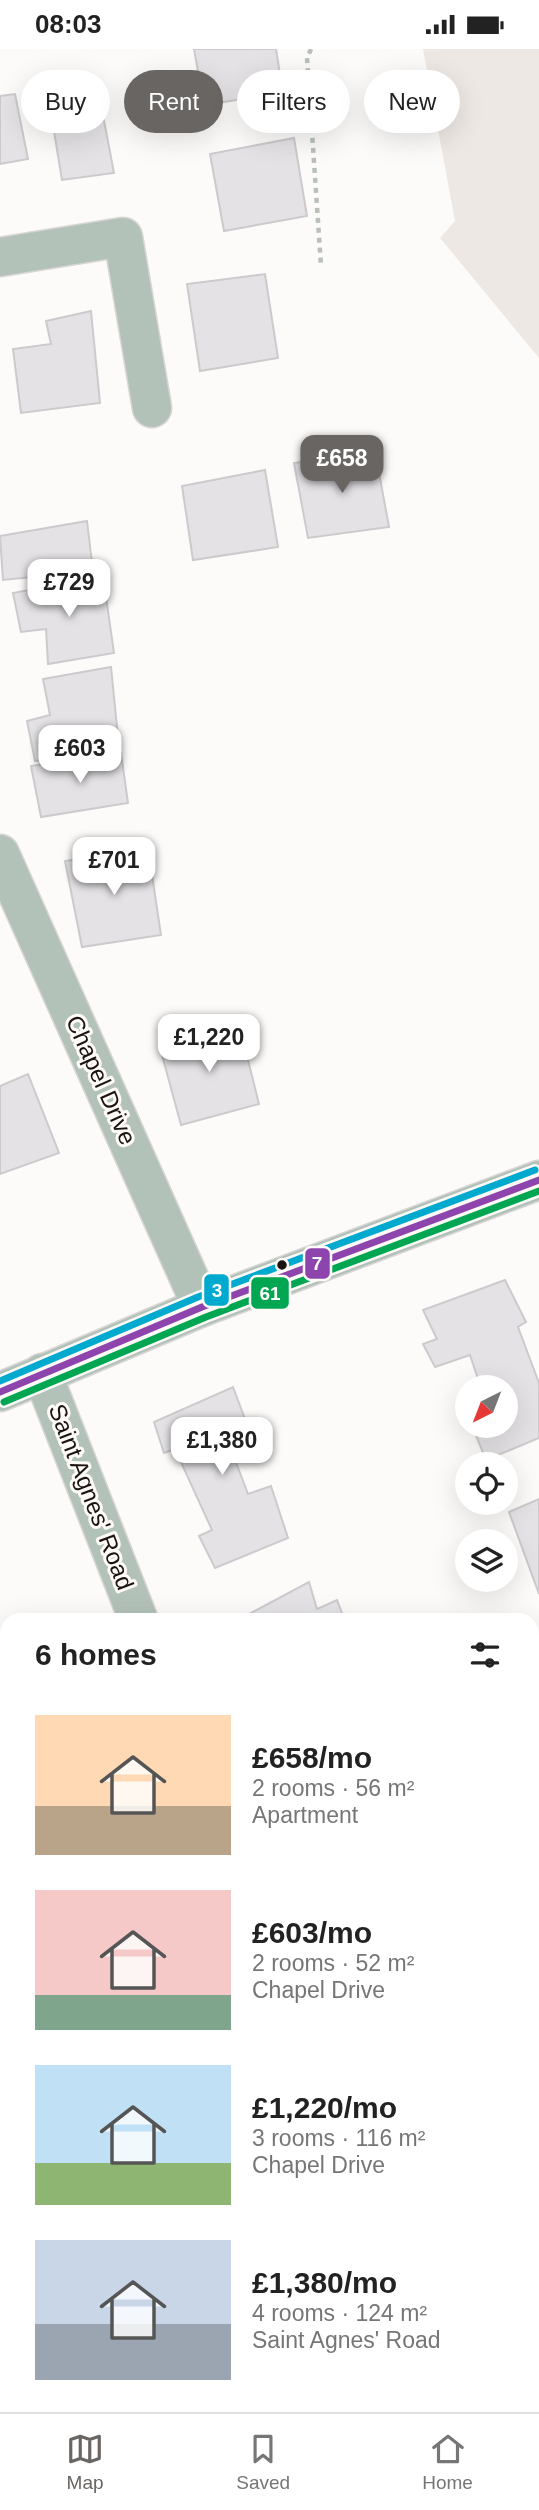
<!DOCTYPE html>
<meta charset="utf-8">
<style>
body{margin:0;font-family:Arial,sans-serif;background:#f6f6f6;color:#222;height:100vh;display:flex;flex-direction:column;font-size:26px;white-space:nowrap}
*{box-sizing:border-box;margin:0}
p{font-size:23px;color:#767676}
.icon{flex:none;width:38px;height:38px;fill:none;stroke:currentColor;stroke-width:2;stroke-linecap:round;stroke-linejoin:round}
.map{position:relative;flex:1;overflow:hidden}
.panel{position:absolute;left:0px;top:1564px;width:539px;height:800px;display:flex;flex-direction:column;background:#fff;border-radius:21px 21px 0 0;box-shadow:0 7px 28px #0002}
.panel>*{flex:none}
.guide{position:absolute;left:21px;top:21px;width:497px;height:63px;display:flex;gap:14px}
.needle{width:46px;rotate:222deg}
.fabs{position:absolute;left:455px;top:1326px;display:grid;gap:14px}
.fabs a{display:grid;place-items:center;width:63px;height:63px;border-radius:50%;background:#fff;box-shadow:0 7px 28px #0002;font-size:35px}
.price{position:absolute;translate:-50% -60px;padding:0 16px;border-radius:14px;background:#fff;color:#222;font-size:23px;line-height:46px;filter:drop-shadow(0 2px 4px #0008)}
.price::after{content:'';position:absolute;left:50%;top:42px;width:21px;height:16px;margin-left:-10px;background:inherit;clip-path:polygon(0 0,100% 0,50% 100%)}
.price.current{background:#696562;color:#fff}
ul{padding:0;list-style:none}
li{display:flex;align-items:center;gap:21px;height:175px;padding:0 35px}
li span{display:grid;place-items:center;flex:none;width:196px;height:140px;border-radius:0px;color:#555}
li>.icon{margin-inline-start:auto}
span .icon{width:84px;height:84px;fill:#fffc;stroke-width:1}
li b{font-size:30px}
h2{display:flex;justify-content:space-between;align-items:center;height:84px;padding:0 35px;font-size:30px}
.pill{padding:0 24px;border-radius:32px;background:#fff;box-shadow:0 7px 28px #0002;font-size:24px;line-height:63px}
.pill.current{background:#696562;color:#fff}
.status{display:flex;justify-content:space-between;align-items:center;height:49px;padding:0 35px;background:#fff;direction:ltr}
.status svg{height:19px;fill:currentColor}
.dock{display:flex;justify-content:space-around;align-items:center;height:98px;border-top:2px solid #e0e0e0;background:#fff;font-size:19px;color:#767676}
.dock a{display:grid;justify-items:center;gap:4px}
.dock .current{color:#696562}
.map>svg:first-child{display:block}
.built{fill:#eee8e4}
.building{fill:#e4e2e5;stroke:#cccacc;stroke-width:2}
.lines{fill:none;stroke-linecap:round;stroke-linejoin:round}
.service-casing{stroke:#d8d6d5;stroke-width:25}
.minor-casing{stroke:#d8d6d5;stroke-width:41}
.tertiary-casing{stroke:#d8d6d5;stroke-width:41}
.path{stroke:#b9c0bb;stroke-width:4.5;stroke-dasharray:5 5;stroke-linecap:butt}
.service{stroke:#b3c2b9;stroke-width:23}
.minor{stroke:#b3c2b9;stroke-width:38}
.tertiary{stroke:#b3c2b9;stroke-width:38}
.bus-1-casing{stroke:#fefaf8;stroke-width:12}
.bus-2-casing{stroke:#fefaf8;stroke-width:12}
.bus-3-casing{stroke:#fefaf8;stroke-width:12}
.bus-1{stroke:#8e44ad;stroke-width:7}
.bus-2{stroke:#00a651;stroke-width:7}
.bus-3{stroke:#00a9ce;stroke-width:7}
.bus-dot{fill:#1a1411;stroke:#fefaf8;stroke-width:2.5}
.labels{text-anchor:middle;stroke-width:6;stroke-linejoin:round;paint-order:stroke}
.street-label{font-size:24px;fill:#1a1411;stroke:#fefaf8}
.line-badge{stroke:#fefaf8;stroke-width:2.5}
.badge-label{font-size:19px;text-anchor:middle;font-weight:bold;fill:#fff}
</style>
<div class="status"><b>08:03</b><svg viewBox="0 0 49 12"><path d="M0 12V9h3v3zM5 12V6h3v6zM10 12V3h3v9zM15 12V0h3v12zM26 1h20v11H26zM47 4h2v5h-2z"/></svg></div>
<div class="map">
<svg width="539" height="2363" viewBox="0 0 539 2363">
<rect width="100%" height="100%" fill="#fdfbf9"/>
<path class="built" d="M423,0H539V309L440,189L455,172Z"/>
<g class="building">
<path d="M194,0H276L283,44L204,56Z"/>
<path d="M97,35L114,124L62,131L48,46Z"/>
<path d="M15,45L28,110L0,115V47Z"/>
<path d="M294,89L307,167L224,182L210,105Z"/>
<path d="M265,225L278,309L200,322L187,235Z"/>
<path d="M91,262L100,354L21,364L13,300L51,295L46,272Z"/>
<path d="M375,402L389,478L308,489L294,414Z"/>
<path d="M265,421L278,498L193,511L182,437Z"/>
<path d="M87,472L93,522L3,531L0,487Z"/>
<path d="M103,527L114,604L48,615L46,580L21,583L13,544Z"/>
<path d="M111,618L119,698L35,712L27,672L50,666L43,630Z"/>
<path d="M121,704L128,754L41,768L31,717Z"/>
<path d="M148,799L161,886L82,898L65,812Z"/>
<path d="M239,975L259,1055L181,1076L159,995Z"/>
<path d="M28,1025L59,1104L0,1125V1037Z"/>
<path d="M505,1231L526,1273L518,1278L539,1334V1389L486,1411L472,1377H506V1339H481L470,1306L435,1318L423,1295L437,1290L423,1261Z"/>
<path d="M233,1338L254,1394L231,1400L248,1445L271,1437L288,1489L215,1519L199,1487L212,1481L175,1400L164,1404L154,1373Z"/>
<path d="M539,1450V1545L509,1463Z"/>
<path d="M309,1533L317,1560L337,1551L345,1572H236Z"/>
<path d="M7,1619V1687L0,1690V1622Z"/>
<path d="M532,1707L539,1719V1794L532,1797Z"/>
<path d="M539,1980V2025L532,2005V1983Z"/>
<path d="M7,2012V2108L0,2111V2014Z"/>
<path d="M7,2143V2205L0,2207V2145Z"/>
<path d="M539,2151V2253L532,2235V2154Z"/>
<path d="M7,2284V2357L0,2340V2287Z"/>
<path d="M7,2357H138L140,2363H10Z"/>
</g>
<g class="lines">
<g class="service-casing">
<path id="service" d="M509,2363L514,2357"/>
</g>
<g class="minor-casing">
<g id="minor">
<path d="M0,208L123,188L152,359"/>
<path d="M0,805L202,1258"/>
<path d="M42,1324L139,1572"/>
<path d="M532,1888L539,1885"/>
<path d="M430,2357L432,2363"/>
</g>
</g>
<g class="tertiary-casing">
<path id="tertiary" d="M0,1343L202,1258L539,1131"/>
</g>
<path class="path" d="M311,0L307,9L321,217"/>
<use href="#service" class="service"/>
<use href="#minor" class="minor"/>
<use href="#tertiary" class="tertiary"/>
<g class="bus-1-casing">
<path id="bus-1" d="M0,1343L202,1258L539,1131"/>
</g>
<g class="bus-2-casing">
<path id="bus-2" d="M4,1353L206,1268L539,1142"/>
</g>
<g class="bus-3-casing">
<path id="bus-3" d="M0,1332L198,1248L535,1121"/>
</g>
<use href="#bus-1" class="bus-1"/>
<use href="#bus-2" class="bus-2"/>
<use href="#bus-3" class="bus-3"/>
</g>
<circle class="bus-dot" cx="282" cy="1216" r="6"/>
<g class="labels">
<g class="street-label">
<text transform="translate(101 1031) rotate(66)" y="8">Chapel Drive</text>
<text transform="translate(91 1448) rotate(69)" y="8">Saint Agnes' Road</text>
</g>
</g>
<g class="line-badge">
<rect x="304" y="1198" width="27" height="33" rx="7" fill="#8e44ad"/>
<rect x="203" y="1224" width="27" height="34" rx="7" fill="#00a9ce"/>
<rect x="250" y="1227" width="40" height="34" rx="7" fill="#00a651"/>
</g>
<g class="badge-label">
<text x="317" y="1221">7</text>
<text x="217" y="1248">3</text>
<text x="270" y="1251">61</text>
</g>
</svg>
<div class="fabs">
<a><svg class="needle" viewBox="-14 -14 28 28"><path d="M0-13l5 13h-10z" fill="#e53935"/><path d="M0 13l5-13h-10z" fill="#767676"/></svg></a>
<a><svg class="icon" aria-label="locate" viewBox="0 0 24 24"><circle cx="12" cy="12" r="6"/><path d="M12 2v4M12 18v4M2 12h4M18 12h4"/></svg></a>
<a><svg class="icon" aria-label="layers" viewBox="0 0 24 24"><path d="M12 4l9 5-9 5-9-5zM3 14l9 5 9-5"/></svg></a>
</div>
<b class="price current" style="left:342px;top:446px">£658</b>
<b class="price" style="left:69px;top:570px">£729</b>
<b class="price" style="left:80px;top:736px">£603</b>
<b class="price" style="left:114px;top:848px">£701</b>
<b class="price" style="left:209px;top:1025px">£1,220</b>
<b class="price" style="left:222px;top:1428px">£1,380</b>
<div class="guide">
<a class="pill">Buy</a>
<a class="pill current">Rent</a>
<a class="pill">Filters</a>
<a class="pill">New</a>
</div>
<section class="panel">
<h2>6 homes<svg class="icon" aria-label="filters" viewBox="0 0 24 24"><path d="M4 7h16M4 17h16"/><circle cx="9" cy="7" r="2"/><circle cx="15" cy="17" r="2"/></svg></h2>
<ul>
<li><span style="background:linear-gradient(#ffd9b3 65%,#b9a48a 0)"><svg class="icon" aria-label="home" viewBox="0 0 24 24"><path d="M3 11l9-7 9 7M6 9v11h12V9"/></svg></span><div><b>£658/mo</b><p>2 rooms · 56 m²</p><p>Apartment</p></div></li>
<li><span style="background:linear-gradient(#f6c9c9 75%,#7fa58c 0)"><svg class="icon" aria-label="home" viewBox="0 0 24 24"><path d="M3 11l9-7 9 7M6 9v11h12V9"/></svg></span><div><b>£603/mo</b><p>2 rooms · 52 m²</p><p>Chapel Drive</p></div></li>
<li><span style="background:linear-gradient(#bfe0f5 70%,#8fb573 0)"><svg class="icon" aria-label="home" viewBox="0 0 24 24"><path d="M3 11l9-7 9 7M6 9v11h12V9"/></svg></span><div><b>£1,220/mo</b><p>3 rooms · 116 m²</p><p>Chapel Drive</p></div></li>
<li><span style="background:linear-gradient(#c9d6e8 60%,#9aa5b1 0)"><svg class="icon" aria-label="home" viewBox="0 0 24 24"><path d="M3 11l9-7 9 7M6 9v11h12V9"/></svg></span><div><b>£1,380/mo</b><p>4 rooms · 124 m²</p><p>Saint Agnes' Road</p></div></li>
</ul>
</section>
</div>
<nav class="dock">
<a class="current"><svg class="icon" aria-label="map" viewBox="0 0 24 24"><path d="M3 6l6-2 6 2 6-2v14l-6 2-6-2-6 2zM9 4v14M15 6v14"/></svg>Map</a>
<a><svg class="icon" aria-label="saved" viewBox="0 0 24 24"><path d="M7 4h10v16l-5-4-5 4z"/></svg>Saved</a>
<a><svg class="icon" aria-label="home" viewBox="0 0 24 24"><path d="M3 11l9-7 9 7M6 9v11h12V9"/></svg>Home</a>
</nav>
